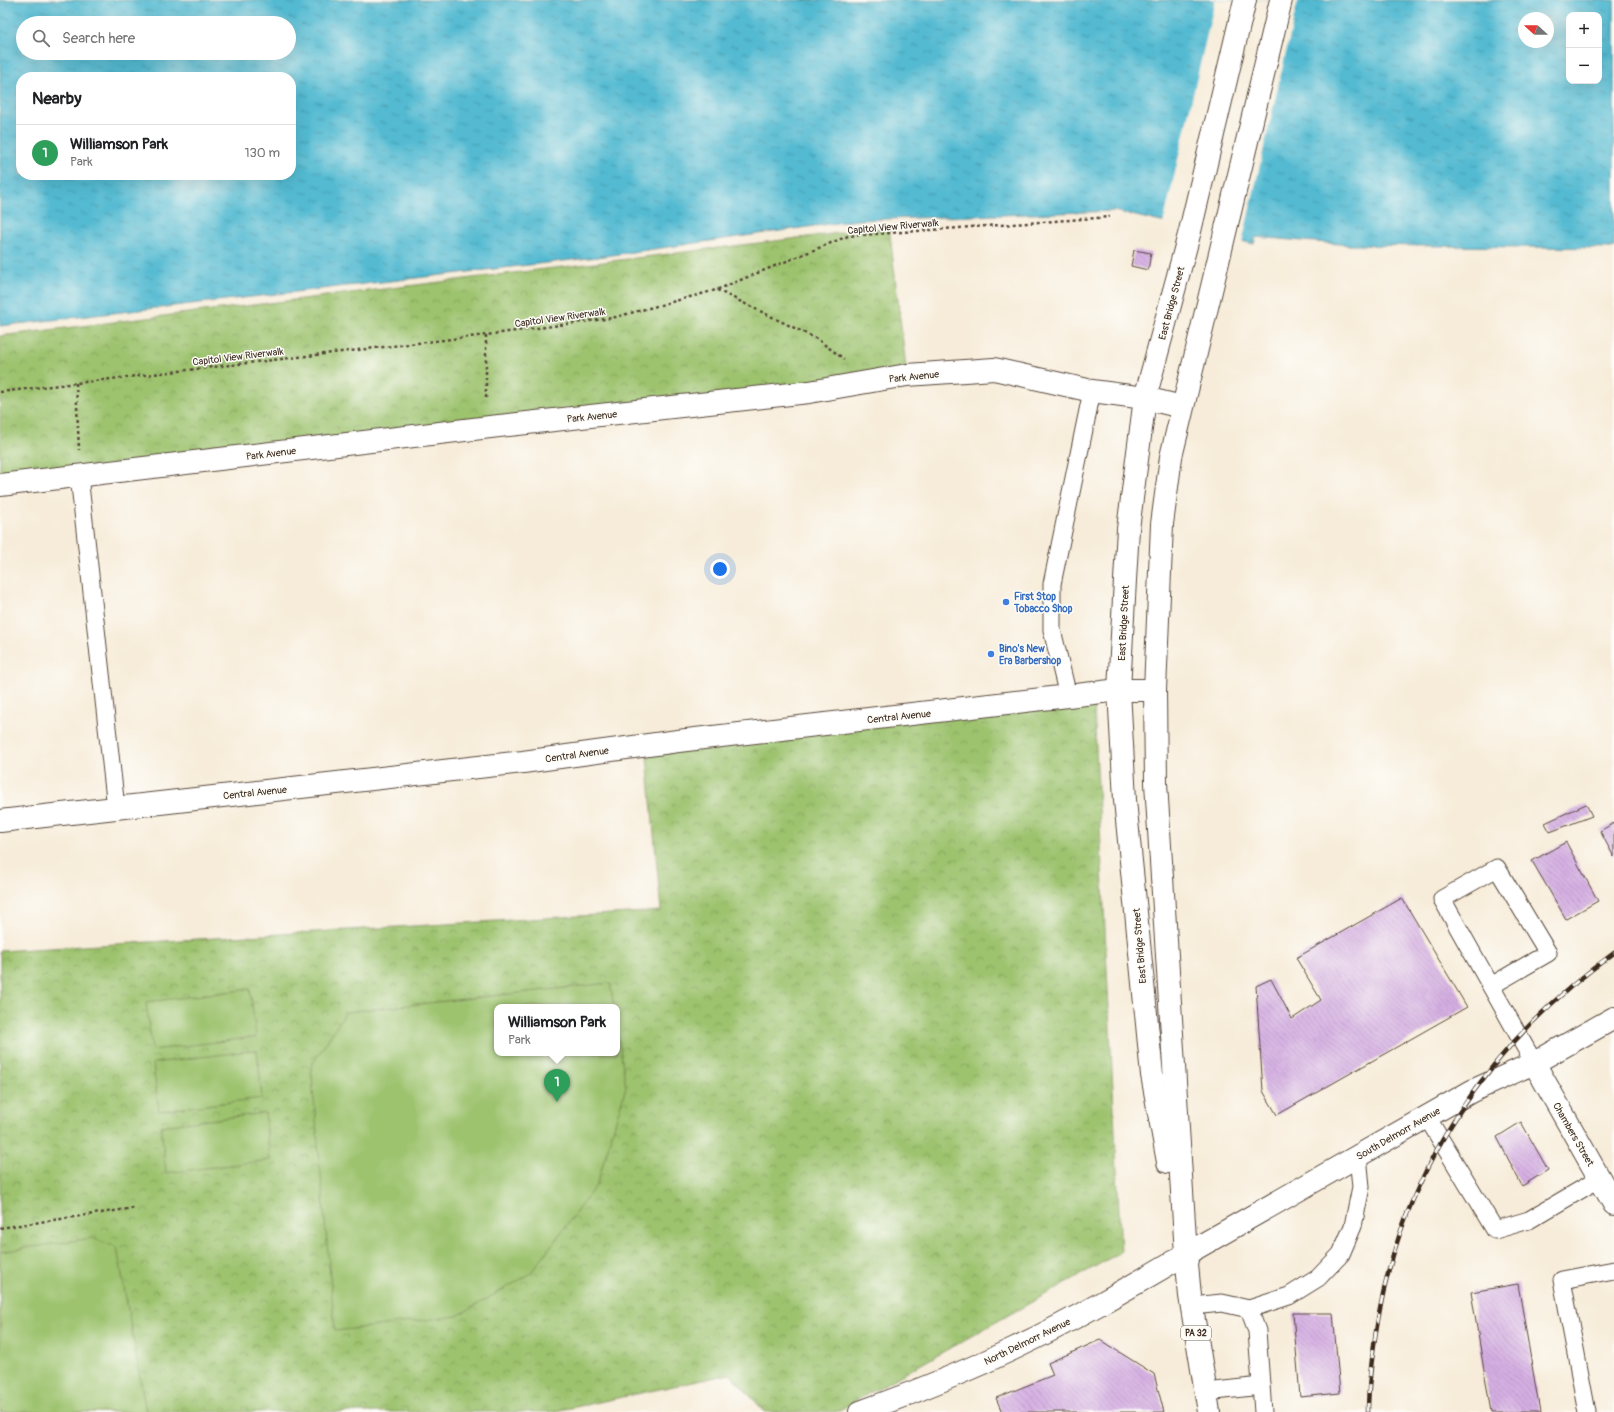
<!DOCTYPE html>
<html lang="en">
<head>
<meta charset="utf-8">
<style>
  :root { --surface:#fff; --page:#f2f2f2; --text:#202124; --muted:#757577; --line:#e0e0e0; --accent:#b5179e }
  body { margin:0; font-family:Pangolin,sans-serif; background:var(--page); color:var(--text) }
  .controls { position:absolute; right:12px; top:12px; display:grid; overflow:hidden; border-radius:8px; box-shadow:0 4px 16px #0002 }
  .controls button { width:36px; height:36px; display:grid; place-items:center; padding:0; border:0; border-bottom:1px solid var(--line); background:var(--surface); color:var(--text); font:20px sans-serif }
  .compass { position:absolute; left:1518px; top:12px; width:36px; height:36px; border-radius:50%; background:var(--surface); box-shadow:0 4px 16px #0002; rotate:291deg }
  .you { position:absolute; left:720px; top:569px; width:14px; height:14px; margin:-10px; border:3px solid #fff; border-radius:50%; background:#1a73e8; box-shadow:0 0 0 6px #1a73e833 }
  .badge { display:grid; place-items:center; width:26px; height:26px; border-radius:50%; background:var(--accent); color:#fff; font-size:13px; font-weight:700 }
  .pin { position:absolute; translate:-50% -33px; filter:drop-shadow(0 1px 2px #0008) }
  .pin::after { content:''; position:absolute; top:21px; width:14px; height:12px; background:inherit; clip-path:polygon(0 0,100% 0,50% 100%) }
  .popup { position:absolute; left:494px; top:1004px; width:126px; height:52px; box-sizing:border-box; display:grid; place-content:center; border-radius:8px; background:var(--surface); filter:drop-shadow(0 1px 3px #0005); font-size:13px; white-space:nowrap; color:var(--muted) }
  .popup b { font-size:15px; color:var(--text) }
  .popup::after { content:''; position:absolute; left:50%; top:100%; margin-left:-8px; border:8px solid transparent; border-top-color:var(--surface) }
  .list { margin:0; padding:0; list-style:none }
  h2 { display:flex; justify-content:space-between; align-items:center; height:52px; margin:0; padding:0 16px; font-size:17px }
  h2 small { font-size:13px; font-weight:400; color:var(--muted) }
  .list li { display:grid; grid-template-columns:26px 1fr auto; gap:12px; align-items:center; box-sizing:border-box; height:56px; padding:0 16px; border-top:1px solid var(--line) }
  .list b { display:block; font-size:15px; white-space:nowrap }
  .list p { margin:0; font-size:13px; white-space:nowrap; color:var(--muted) }
  .list em { font-size:13px; font-style:normal; color:var(--muted) }
  .icon { flex:none; width:22px; height:22px; fill:none; stroke:currentColor; stroke-width:2; stroke-linecap:round; stroke-linejoin:round }
  .map { position:relative; flex:none; width:1614px; height:1412px; overflow:hidden }
  .search { position:absolute; background:var(--surface); box-shadow:0 4px 16px #0002; left:16px; top:16px; width:280px; height:44px; display:flex; align-items:center; gap:10px; box-sizing:border-box; padding:0 14px; border-radius:22px; color:var(--muted); font-size:15px }
  .panel { position:absolute; background:var(--surface); box-shadow:0 4px 16px #0002; left:16px; top:72px; width:280px; height:108px; border-radius:16px }
  .map>svg:first-child { display:block }
  .park { fill:url(#park-crowns); stroke:#6c7646; fill-rule:evenodd }
  .pitch { fill:#9dc36e; stroke:#6c7646 }
  .water { fill:url(#water-ripples); stroke:#477278; fill-rule:evenodd }
  .pier { fill:#f7ecd9 }
  .building { fill:url(#building-back-hatch) }
  .lines { fill:none; stroke-linecap:round; stroke-linejoin:round }
  .service-casing { stroke:#57473a; stroke-width:19 }
  .minor-casing { stroke:#57473a; stroke-width:24 }
  .secondary-casing { stroke:#57473a; stroke-width:24 }
  .primary-casing { stroke:#57473a; stroke-width:24 }
  .path { stroke:#57473a; stroke-width:2.5; stroke-dasharray:3 3; stroke-linecap:butt }
  .service { stroke:#fff; stroke-width:17 }
  .minor { stroke:#fff; stroke-width:22 }
  .secondary { stroke:#fff; stroke-width:22 }
  .primary { stroke:#fff; stroke-width:22 }
  .rail-casing { stroke:#3b2a1e; stroke-width:4.5 }
  .rail { stroke:#fdfcf7; stroke-width:3; stroke-dasharray:9; stroke-linecap:butt }
  .shop-dot { fill:#3f7fe0; stroke:#fdfcf7; stroke-width:1.5 }
  .labels { text-anchor:middle; stroke-width:3; stroke-linejoin:round; paint-order:stroke }
  .shield { fill:#fdfcf7; stroke:#75695f; stroke-width:1 }
  .shield-label { font-size:9px; font-weight:bold; fill:#3b2a1e }
  .street-label { font-size:10px; fill:#3b2a1e; stroke:#fdfcf7 }
  .shop-label { font-size:10px; font-weight:bold; fill:#366cbe; stroke:#fdfcf7; text-anchor:start }
</style>
</head>
<body>
<div class="map">
<svg width="1614" height="1412" viewBox="0 0 1614 1412">
  <defs>
    <pattern id="park-crowns" width="20" height="18" patternUnits="userSpaceOnUse"><rect width="20" height="18" fill="#9dc36e"/><path d="M2 6a3 3 0 1 1 6 0M12 15a3 3 0 1 1 6 0" fill="none" stroke="#819f5a"/></pattern>
    <pattern id="water-ripples" width="26" height="14" patternUnits="userSpaceOnUse"><rect width="26" height="14" fill="#53bad1"/><path d="M2 4q2-2 4 0t4 0M15 11q2-2 4 0t4 0" fill="none" stroke="#4697a9"/></pattern>
    <pattern id="building-back-hatch" width="6" height="6" patternUnits="userSpaceOnUse"><rect width="6" height="6" fill="#d5afe3"/><path d="M-1 5l2 2M0 0l6 6M5-1l2 2" fill="none" stroke="#ae8fb7"/></pattern>
  </defs>
  <rect width="100%" height="100%" fill="#fdfcf7"/>
  <filter id="ink" filterUnits="userSpaceOnUse"><feTurbulence type="fractalNoise" baseFrequency=".025" numOctaves="2"/><feDisplacementMap in="SourceGraphic" scale="8" xChannelSelector="R" yChannelSelector="G"/><feConvolveMatrix kernelMatrix="1 2 1 2 8 2 1 2 1" color-interpolation-filters="sRGB"/></filter>
  <filter id="wash" filterUnits="userSpaceOnUse"><feTurbulence type="fractalNoise" baseFrequency=".012" numOctaves="4" result="noise"/><feDisplacementMap in="SourceGraphic" scale="16" xChannelSelector="R" yChannelSelector="G"/><feGaussianBlur stdDeviation="0.9" result="paint"/><feColorMatrix in="noise" values="0 0 0 0 0 0 0 0 0 0 0 0 0 0 0 0 0 1.4 0 .05"/><feComposite in="paint" operator="in"/></filter>
  <g filter="url(#wash)">
    <rect width="100%" height="100%" fill="#f7ecd9"/>
    <g class="park">
      <path d="M 889,227 L 907,375 L 0,480 L 0,336 Z"/>
      <path d="M 1094,706 L 1121,1252 L 836,1412 L 765,1412 L 730,1374 L 552,1412 L 0,1412 L 0,951 L 661,911 L 646,745 L 882,718 ZM 497,1007 L 617,1007 L 617,1053 L 497,1053 Z"/>
    </g>
    <g class="pitch">
      <path d="M 610,983 L 614,1007 L 497,1007 L 497,1053 L 617,1053 L 617,1028 L 626,1087 L 597,1184 L 530,1274 L 457,1316 L 335,1331 L 311,1066 L 346,1012 Z"/>
      <path d="M 250,989 L 256,1037 L 152,1050 L 146,1002 Z"/>
      <path d="M 257,1050 L 262,1098 L 159,1111 L 153,1063 Z"/>
      <path d="M 265,1113 L 270,1160 L 166,1173 L 161,1126 Z"/>
      <path d="M 92,1238 L 117,1247 L 146,1412 L 0,1412 L 0,1252 Z"/>
    </g>
    <path class="water" d="M 0,0 L 1614,0 L 1614,248 L 1351,245 L 1256,237 L 1254,244 L 1115,211 L 857,220 L 598,257 L 0,326 ZM 1569,15 L 1599,15 L 1599,81 L 1569,81 ZM 1524,18 L 1548,18 L 1548,42 L 1524,42 ZM 23,23 L 289,23 L 289,53 L 23,53 ZM 21,77 L 291,77 L 291,175 L 21,175 Z"/>
    <path class="pier" d="M 1215,0 L 1298,0 L 1242,243 L 1163,224 Z"/>
    <g id="blocks">
      <g class="building">
        <path d="M 1134,250 L 1151,253 L 1148,270 L 1131,266 Z"/>
        <path d="M 1586,804 L 1592,816 L 1550,832 L 1545,823 Z"/>
        <path d="M 1614,823 L 1614,857 L 1600,831 Z"/>
        <path d="M 1566,842 L 1598,901 L 1566,919 L 1532,861 Z"/>
        <path d="M 1402,898 L 1467,1007 L 1277,1115 L 1263,1091 L 1256,986 L 1271,979 L 1292,1019 L 1321,1000 L 1296,958 Z"/>
        <path d="M 1521,1122 L 1548,1170 L 1522,1186 L 1497,1137 Z"/>
        <path d="M 1518,1284 L 1540,1412 L 1491,1412 L 1471,1292 Z"/>
        <path d="M 1293,1313 L 1333,1313 L 1340,1393 L 1300,1397 Z"/>
        <path d="M 1100,1340 L 1154,1374 L 1164,1412 L 1002,1412 L 996,1398 L 1053,1375 L 1048,1363 Z"/>
      </g>
    </g>
  </g>
  <g filter="url(#ink)">
    <use href="#blocks" fill-opacity="0" stroke="#57473a" stroke-width="1"/>
    <g class="lines">
      <defs>
        <g id="service">
          <path d="M 79,476 L 116,808"/>
          <path d="M 1068,696 L 1052,630 L 1052,584 L 1092,391"/>
          <path d="M 1491,986 L 1548,953 L 1497,868 L 1442,899 L 1534,1063"/>
          <path d="M 1427,1117 L 1495,1230 L 1529,1220 L 1599,1179"/>
          <path d="M 1192,1306 L 1222,1303 L 1249,1309 L 1257,1331 L 1263,1412"/>
          <path d="M 1249,1309 L 1289,1296 L 1318,1278 L 1341,1254 L 1353,1226 L 1361,1187 L 1358,1156"/>
          <path d="M 1206,1392 L 1261,1386"/>
          <path d="M 1587,1412 L 1562,1280 L 1614,1270"/>
        </g>
        <g id="minor">
          <path d="M 0,485 L 490,427 L 809,392 L 907,375 L 994,369 L 1092,391 L 1145,398 L 1182,407"/>
          <path d="M 0,821 L 523,762 L 678,741 L 1068,696 L 1119,690 L 1155,690"/>
          <path d="M 1534,1063 L 1614,1204"/>
          <path d="M 1186,1254 L 1472,1091 L 1534,1063 L 1614,1018"/>
        </g>
        <path id="secondary" d="M 860,1412 C 913,1393 965,1372 1015,1348 C 1074,1320 1130,1287 1186,1254"/>
        <g id="primary">
          <path d="M 1168,1162 L 1152,1075 L 1125,800 L 1119,690 L 1125,580 L 1128,529 L 1145,398 L 1190,231 L 1245,0"/>
          <path d="M 1209,1412 L 1190,1296 L 1186,1254 L 1156,783 L 1155,690 L 1162,524 L 1171,457 L 1281,0"/>
        </g>
      </defs>
      <use href="#service" class="service-casing"/>
      <use href="#minor" class="minor-casing"/>
      <use href="#secondary" class="secondary-casing"/>
      <use href="#primary" class="primary-casing"/>
      <g class="path">
        <path d="M 717,290 L 817,339 L 844,359"/>
        <path d="M 486,335 L 486,401"/>
        <path d="M 76,383 L 79,450"/>
        <path d="M 0,392 L 486,335 L 612,318 L 716,290 L 848,236 L 1110,217"/>
        <path d="M 0,1228 L 134,1208"/>
      </g>
      <use href="#service" class="service"/>
      <use href="#minor" class="minor"/>
      <use href="#secondary" class="secondary"/>
      <use href="#primary" class="primary"/>
      <defs>
        <path id="rail" d="M 1368,1412 C 1368,1381 1373,1349 1378,1319 C 1405,1166 1489,1043 1614,953"/>
      </defs>
      <use href="#rail" class="rail-casing"/>
      <use href="#rail" class="rail"/>
    </g>
  </g>
  <g class="shop-dot">
    <circle cx="1006" cy="602" r="4"/>
    <circle cx="991" cy="654" r="4"/>
  </g>
  <g class="labels">
    <rect class="shield" x="1181" y="1326" width="30" height="14" rx="3"/>
    <g class="shield-label">
      <text x="1196" y="1336">PA 32</text>
    </g>
    <g class="street-label">
      <text transform="translate(893 226) rotate(-5)" y="4">Capitol View Riverwalk</text>
      <text transform="translate(1171 303) rotate(-75)" y="4">East Bridge Street</text>
      <text transform="translate(560 317) rotate(-8)" y="4">Capitol View Riverwalk</text>
      <text transform="translate(238 356) rotate(-7)" y="4">Capitol View Riverwalk</text>
      <text transform="translate(914 376) rotate(-6)" y="4">Park Avenue</text>
      <text transform="translate(592 416) rotate(-6)" y="4">Park Avenue</text>
      <text transform="translate(271 453) rotate(-7)" y="4">Park Avenue</text>
      <text transform="translate(1123 623) rotate(-87)" y="4">East Bridge Street</text>
      <text transform="translate(899 716) rotate(-6)" y="4">Central Avenue</text>
      <text transform="translate(577 754) rotate(-8)" y="4">Central Avenue</text>
      <text transform="translate(255 792) rotate(-6)" y="4">Central Avenue</text>
      <text transform="translate(1139 946) rotate(-95)" y="4">East Bridge Street</text>
      <text transform="translate(1398 1133) rotate(-30)" y="4">South Delmorr Avenue</text>
      <text transform="translate(1574 1134) rotate(60)" y="4">Chambers Street</text>
      <text transform="translate(1027 1341) rotate(-26)" y="4">North Delmorr Avenue</text>
    </g>
    <g class="shop-label">
      <text x="1014" y="600">First Stop<tspan x="1014" dy="12">Tobacco Shop</tspan></text>
      <text x="999" y="652">Bino's New<tspan x="999" dy="12">Era Barbershop</tspan></text>
    </g>
  </g>
</svg>
<div class="controls">
<button>+</button>
<button>−</button>
</div>
<svg class="compass" viewBox="-18 -18 36 36"><path d="M0-13l5 13h-10z" fill="#e53935"/><path d="M0 13l5-13h-10z" fill="#757577"/></svg>
<div class="you"></div>
<div class="pin badge" style="left:557px;top:1102px;background:#2e9e5b">1</div>
<div class="popup"><b>Williamson Park</b>Park</div>
<div class="search"><svg class="icon" aria-label="search" viewBox="0 0 24 24"><circle cx="10" cy="10" r="6"/><path d="M15 15l6 6"/></svg>Search here</div>
<section class="panel">
<h2>Nearby<small></small></h2>
<ul class="list">
<li><span class="badge" style="background:#2e9e5b">1</span><div><b>Williamson Park</b><p>Park</p></div><em>130 m</em></li>
</ul>
</section>
</div>
</body>
</html>
